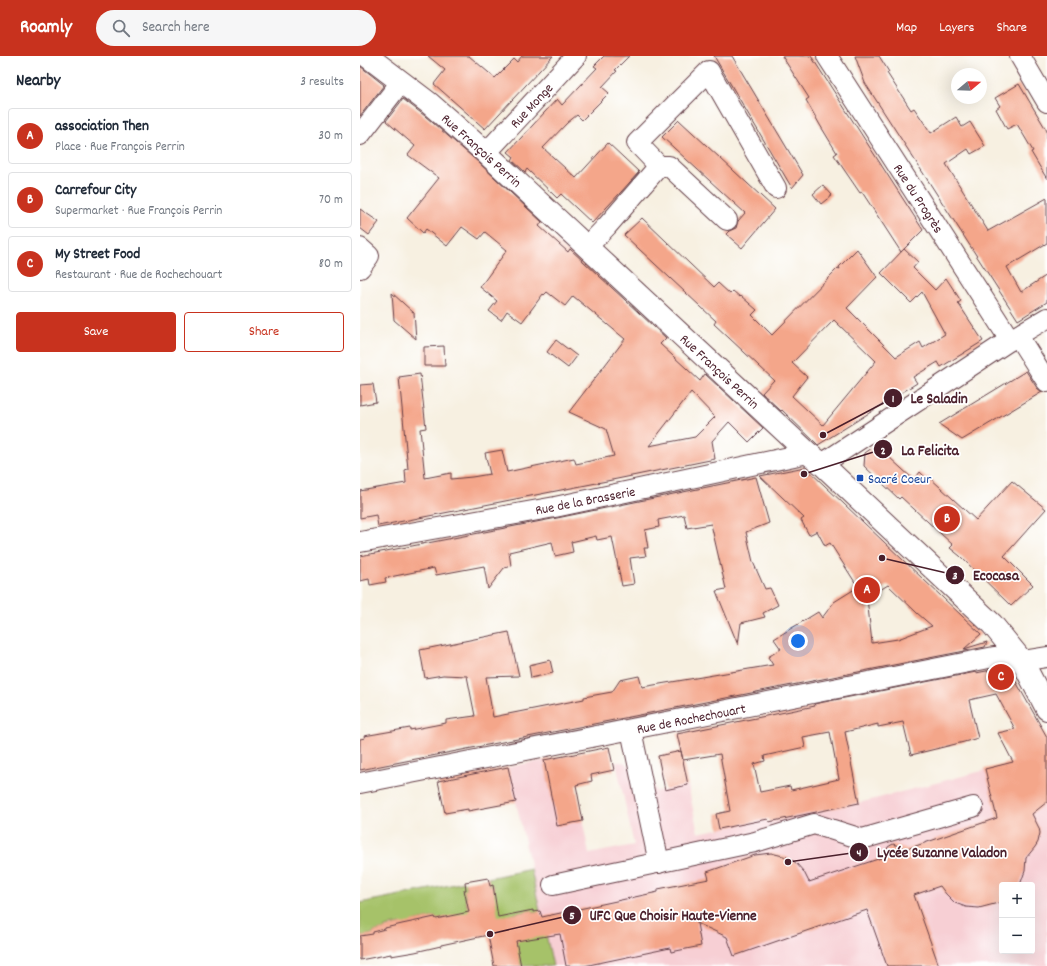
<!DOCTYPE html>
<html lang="en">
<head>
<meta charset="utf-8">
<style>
  :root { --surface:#fff; --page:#f6f6f7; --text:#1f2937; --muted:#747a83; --line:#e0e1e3; --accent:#c8321e }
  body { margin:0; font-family:Dekko,sans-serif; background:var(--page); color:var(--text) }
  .controls { position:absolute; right:12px; bottom:12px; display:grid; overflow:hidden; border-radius:4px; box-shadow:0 4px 16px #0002 }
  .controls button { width:36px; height:36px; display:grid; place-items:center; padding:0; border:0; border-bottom:1px solid var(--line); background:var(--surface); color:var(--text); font:20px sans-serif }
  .compass { position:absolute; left:591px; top:12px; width:36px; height:36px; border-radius:50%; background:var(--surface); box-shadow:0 4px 16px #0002; rotate:71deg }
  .you { position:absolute; left:438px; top:585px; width:14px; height:14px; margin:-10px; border:3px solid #fff; border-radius:50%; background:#1a73e8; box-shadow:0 0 0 6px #1a73e833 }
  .badge { display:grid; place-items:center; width:26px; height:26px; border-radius:50%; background:var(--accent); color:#fff; font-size:13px; font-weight:700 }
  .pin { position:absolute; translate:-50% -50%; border:2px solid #fff; box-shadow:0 1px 4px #0006 }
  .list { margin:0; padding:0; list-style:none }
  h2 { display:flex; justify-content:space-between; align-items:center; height:52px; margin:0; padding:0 16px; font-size:17px }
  h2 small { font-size:13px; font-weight:400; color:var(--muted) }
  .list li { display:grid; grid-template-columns:26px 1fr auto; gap:12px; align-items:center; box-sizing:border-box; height:56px; margin:0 8px 8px; padding:0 8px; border:1px solid var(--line); border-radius:4px }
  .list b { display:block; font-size:15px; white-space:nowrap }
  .list p { margin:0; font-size:13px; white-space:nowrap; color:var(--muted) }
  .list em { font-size:13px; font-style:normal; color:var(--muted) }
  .actions { display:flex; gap:8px; padding:12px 16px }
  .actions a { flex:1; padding:9px 0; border:1px solid var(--accent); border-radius:4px; text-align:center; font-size:14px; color:var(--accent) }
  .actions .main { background:var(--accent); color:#fff }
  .icon { flex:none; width:22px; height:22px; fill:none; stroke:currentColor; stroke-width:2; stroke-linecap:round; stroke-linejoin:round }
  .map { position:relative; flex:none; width:687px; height:910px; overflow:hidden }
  header { display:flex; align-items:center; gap:24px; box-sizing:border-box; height:56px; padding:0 20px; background:var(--accent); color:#fff }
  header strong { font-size:19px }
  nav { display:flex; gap:22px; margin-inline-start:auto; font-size:14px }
  .search { width:280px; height:36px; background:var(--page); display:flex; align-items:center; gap:10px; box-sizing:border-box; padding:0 14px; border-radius:22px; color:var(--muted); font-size:15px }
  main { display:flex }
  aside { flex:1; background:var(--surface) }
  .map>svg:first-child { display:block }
  .built { fill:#f7cfd4; fill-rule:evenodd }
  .green { fill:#a6c269; stroke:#78704a }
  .building { fill:#f4a68a; fill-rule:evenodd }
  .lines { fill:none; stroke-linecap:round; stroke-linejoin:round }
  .minor-casing { stroke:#643e46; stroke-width:22 }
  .major-casing { stroke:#643e46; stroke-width:24 }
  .minor { stroke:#fff; stroke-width:20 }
  .major { stroke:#fff; stroke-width:22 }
  .transit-dot { fill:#1a4fb4; stroke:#fff; stroke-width:1.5 }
  .labels { text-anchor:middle; stroke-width:3.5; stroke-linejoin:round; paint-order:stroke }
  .street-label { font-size:14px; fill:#4a1f2b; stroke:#fff }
  .transit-label { font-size:14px; fill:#164399; stroke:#fff; text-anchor:start }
  .leader { fill:none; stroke:#4a1f2b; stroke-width:1.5 }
  .callout-dot { fill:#4a1f2b; stroke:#fff; stroke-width:1.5 }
  .mark-label { font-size:12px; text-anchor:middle; font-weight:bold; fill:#fff }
  .callout-label { font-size:15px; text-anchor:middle; font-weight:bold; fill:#4a1f2b; stroke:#fff; stroke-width:3.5; stroke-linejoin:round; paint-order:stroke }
</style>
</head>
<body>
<header>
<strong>Roamly</strong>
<div class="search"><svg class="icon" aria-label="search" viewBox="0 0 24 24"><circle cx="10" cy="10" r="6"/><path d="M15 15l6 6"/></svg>Search here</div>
<nav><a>Map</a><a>Layers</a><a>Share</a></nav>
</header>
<main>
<aside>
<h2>Nearby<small>3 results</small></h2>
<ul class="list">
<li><span class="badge">A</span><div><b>association Then</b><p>Place · Rue François Perrin</p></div><em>30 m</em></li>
<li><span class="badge">B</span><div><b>Carrefour City</b><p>Supermarket · Rue François Perrin</p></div><em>70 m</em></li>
<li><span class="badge">C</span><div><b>My Street Food</b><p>Restaurant · Rue de Rochechouart</p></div><em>80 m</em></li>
</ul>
<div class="actions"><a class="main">Save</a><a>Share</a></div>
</aside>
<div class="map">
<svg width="687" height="910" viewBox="0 0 687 910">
  <rect width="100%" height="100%" fill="#fff"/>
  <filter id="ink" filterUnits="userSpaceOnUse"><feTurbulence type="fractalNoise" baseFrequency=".025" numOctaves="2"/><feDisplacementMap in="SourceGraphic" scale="8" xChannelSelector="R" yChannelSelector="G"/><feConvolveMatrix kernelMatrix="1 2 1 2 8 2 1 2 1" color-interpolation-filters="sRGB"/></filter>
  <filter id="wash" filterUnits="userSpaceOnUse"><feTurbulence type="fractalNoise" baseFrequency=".012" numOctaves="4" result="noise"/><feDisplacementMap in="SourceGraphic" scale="16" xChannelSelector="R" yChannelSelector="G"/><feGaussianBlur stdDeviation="0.9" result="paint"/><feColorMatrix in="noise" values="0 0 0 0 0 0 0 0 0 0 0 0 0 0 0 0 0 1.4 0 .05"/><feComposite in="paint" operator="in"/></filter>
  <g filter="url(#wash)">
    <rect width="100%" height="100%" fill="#f7f0e1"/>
    <path class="built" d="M 687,698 L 687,910 L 193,910 L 148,711 L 210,699 L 229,798 L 274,789 L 256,706 L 264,706 L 272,711 L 289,707 L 296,736 L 328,729 L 338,777 L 406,763 L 407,766 L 409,766 L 499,747 ZM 642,829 L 672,829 L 672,895 L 642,895 Z"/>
    <g class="green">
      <path d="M 171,813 L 180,855 L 173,856 L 172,854 L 157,857 L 142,862 L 136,860 L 133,829 L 130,830 L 128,822 Z"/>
      <path d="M 105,826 L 106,834 L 104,834 L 107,850 L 109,850 L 110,858 L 76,863 L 75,861 L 57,865 L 42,870 L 41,868 L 25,871 L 25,873 L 13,876 L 13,878 L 0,880 L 0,847 Z"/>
      <path d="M 186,878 L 193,910 L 161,910 L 154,884 Z"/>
    </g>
    <g id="blocks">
      <g class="building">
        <path d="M 68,0 L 109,0 L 135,22 L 154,3 L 157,6 L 162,0 L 193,0 L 125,73 L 74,28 L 85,14 Z"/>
        <path d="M 244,0 L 269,0 L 255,14 L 257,15 L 242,31 L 249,37 L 222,64 L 217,59 L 207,67 L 183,92 L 216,122 L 248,87 L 279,116 L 261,136 L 232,167 L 201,138 L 197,142 L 167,113 L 165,116 L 152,104 L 154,101 L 148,96 L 197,43 L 202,49 L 237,12 L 234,10 Z"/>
        <path d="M 354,0 L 372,0 L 443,119 L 432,132 Z"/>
        <path d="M 422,0 L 451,0 L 563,174 L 541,196 L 502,136 L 500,137 L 474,99 L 477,97 L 460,69 L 446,44 L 449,42 Z"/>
        <path d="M 495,0 L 519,0 L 529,16 L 527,17 L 551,54 L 554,52 L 571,77 L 596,61 L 602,71 L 610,66 L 625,90 L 611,98 L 608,93 L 586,108 L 628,175 L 687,142 L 687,187 L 647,211 L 661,236 L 687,219 L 687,246 L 658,264 L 505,27 Z"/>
        <path d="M 0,10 L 24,29 L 0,60 Z"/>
        <path d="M 659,28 L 687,75 L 687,123 L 671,96 L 673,95 L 657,68 L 647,73 L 636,53 L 640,50 L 635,42 Z"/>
        <path d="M 43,43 L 65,60 L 118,106 L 182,166 L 179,170 L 208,196 L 210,193 L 306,282 L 300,288 L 340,325 L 345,318 L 403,372 L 389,386 L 369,366 L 352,385 L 355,403 L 257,423 L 18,470 L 16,459 L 0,462 L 0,435 L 46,427 L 45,414 L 48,413 L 39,321 L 60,318 L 66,372 L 60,373 L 65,422 L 91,417 L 91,423 L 112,421 L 130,418 L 125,397 L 142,394 L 147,416 L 214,402 L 216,408 L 254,400 L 246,373 L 209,356 L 265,283 L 213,240 L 205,250 L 187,236 L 184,239 L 183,238 L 162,266 L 147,255 L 141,264 L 129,255 L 137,245 L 120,231 L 147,194 L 125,176 L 119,183 L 102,171 L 87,190 L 66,173 L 63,177 L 47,162 L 79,122 L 48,99 L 55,90 L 26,65 ZM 331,336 L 355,361 L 335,381 L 289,390 Z"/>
        <path d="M 319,64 L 415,153 L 382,192 L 366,178 L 369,175 L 376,172 L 378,165 L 385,157 L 302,81 Z"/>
        <path d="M 463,129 L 472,139 L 461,148 L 453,138 Z"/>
        <path d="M 0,153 L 19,166 L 9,179 L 0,172 Z"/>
        <path d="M 282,162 L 354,231 L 358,227 L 370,238 L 373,235 L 380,241 L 381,240 L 397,254 L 392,259 L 412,279 L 478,212 L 480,213 L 479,211 L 497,193 L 517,221 L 487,252 L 536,301 L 560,286 L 563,292 L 585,278 L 562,236 L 551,247 L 521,217 L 544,193 L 558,206 L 553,212 L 575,234 L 586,222 L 601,245 L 598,247 L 623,285 L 581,311 L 578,306 L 553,321 L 557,327 L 458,389 L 422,354 L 421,355 L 402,337 L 414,324 L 354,268 L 356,265 L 264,179 ZM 474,264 L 516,305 L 463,369 L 432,340 L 447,321 L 432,307 Z"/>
        <path d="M 32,237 L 54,257 L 56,283 L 34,264 Z"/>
        <path d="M 196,284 L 217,300 L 208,312 L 187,296 Z"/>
        <path d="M 84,290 L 85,310 L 64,310 L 64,291 Z"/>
        <path d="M 666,315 L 677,332 L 682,336 L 602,384 L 579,368 Z"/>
        <path d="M 13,328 L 16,346 L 0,349 L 0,329 Z"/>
        <path d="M 516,389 L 554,424 L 560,416 L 566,422 L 569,421 L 616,464 L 652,425 L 686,453 L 644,500 L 673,529 L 651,550 L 600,500 L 590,492 L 593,489 L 541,441 L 539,443 L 504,410 L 505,397 Z"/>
        <path d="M 445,411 L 621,578 L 604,593 L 627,586 L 625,591 L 0,714 L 0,683 L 5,682 L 4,680 L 50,672 L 50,674 L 86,667 L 86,664 L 115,660 L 107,620 L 83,619 L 65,622 L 60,594 L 149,576 L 159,620 L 126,621 L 133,661 L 224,643 L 224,641 L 252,636 L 260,624 L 279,620 L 282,631 L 413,609 L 408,601 L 421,593 L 414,583 L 458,556 L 462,562 L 474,546 L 498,531 L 470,487 L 465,490 L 457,475 L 449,479 L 441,464 L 444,462 L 400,420 ZM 528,529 L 557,557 L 572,570 L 538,583 L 512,587 L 507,542 Z"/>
        <path d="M 396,421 L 409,467 L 386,476 L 393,506 L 405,533 L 410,532 L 418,549 L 403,557 L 405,561 L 381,567 L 378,589 L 356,535 L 366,533 L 351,468 L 327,472 L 324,459 L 298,464 L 299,471 L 285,474 L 288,492 L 284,492 L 286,500 L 270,502 L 274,528 L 262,530 L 252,481 L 237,484 L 236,480 L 211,486 L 213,496 L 195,500 L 192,486 L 149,496 L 151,510 L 144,512 L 128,533 L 124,510 L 76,519 L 74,512 L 25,522 L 26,526 L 10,529 L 9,523 L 0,525 L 0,500 L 197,462 Z"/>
        <path d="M 190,604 L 193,617 L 171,622 L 169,609 Z"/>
        <path d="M 637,613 L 650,615 L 687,681 L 687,746 L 672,758 L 679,772 L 680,777 L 678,786 L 675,791 L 666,802 L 665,815 L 660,829 L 642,829 L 642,846 L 619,852 L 606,851 L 595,847 L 586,838 L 580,830 L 554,839 L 579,910 L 527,910 L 507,854 L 374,900 L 367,881 L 337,867 L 341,890 L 311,896 L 310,892 L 224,910 L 206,910 L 200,878 L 156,885 L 161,910 L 134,910 L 128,879 L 81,889 L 81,890 L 55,896 L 31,900 L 31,898 L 0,904 L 0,880 L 13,878 L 13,876 L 25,873 L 25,872 L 42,868 L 75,861 L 76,863 L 109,856 L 104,834 L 106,834 L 105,826 L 128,822 L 130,830 L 133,829 L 138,861 L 173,854 L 173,856 L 180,855 L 182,861 L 298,836 L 298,833 L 349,823 L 347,816 L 395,799 L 411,797 L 427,801 L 436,807 L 444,816 L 449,826 L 524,801 L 528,791 L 533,788 L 547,793 L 637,762 L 625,713 L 653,706 L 638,677 L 655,673 L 636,638 L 609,644 L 618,682 L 604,686 L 551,699 L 543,666 L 518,671 L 518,668 L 485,676 L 499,747 L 409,766 L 408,763 L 359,773 L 356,758 L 370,755 L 360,698 L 323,704 L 317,678 L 455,650 L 454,648 L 616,616 L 616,617 ZM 470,676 L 479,723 L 431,734 L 430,730 L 400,736 L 394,708 L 405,705 L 404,700 L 445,691 L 443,681 Z"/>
        <path d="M 249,691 L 254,714 L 231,719 L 232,725 L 216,729 L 223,765 L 197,770 L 184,704 Z"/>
        <path d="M 321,695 L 328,729 L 305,734 L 298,700 Z"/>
        <path d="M 148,711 L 156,746 L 108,755 L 108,753 L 85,757 L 78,725 Z"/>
      </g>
    </g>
  </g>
  <g filter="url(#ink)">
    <use href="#blocks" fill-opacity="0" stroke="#643e46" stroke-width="1"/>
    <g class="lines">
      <defs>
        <g id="minor">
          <path d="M 467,0 L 650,284"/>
          <path d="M 660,0 L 687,46"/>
          <path d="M 0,79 L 41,26"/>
          <path d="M 126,97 L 216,0"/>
          <path d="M 299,110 L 309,110 L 367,164"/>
          <path d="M 227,191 L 247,170 L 299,110 L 277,87 L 349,15 L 416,132"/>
          <path d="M 0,192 L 9,200 L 0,212"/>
          <path d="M 658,280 L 687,326"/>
          <path d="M 462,408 L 650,284 L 687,262"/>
          <path d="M 0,486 L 195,451 L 448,397"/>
          <path d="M 271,674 L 299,807"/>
          <path d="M 0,727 L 634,601 L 662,605 L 687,601"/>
          <path d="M 193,829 L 395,786 L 454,768 L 502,783 L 613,751"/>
        </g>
        <path id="major" d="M 7,0 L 69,47 L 126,97 L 448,397 L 462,408 L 632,568 L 662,605 L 687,653"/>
      </defs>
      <use href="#minor" class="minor-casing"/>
      <use href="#major" class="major-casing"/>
      <use href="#minor" class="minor"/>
      <use href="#major" class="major"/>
    </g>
  </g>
  <rect class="transit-dot" x="496" y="418" width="8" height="8" rx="2"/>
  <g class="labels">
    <g class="street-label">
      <text transform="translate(171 49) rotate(-47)" y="5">Rue Monge</text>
      <text transform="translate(122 94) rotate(42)" y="5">Rue François Perrin</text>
      <text transform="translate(559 142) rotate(57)" y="5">Rue du Progrès</text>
      <text transform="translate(360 315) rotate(43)" y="5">Rue François Perrin</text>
      <text transform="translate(225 444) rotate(-11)" y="5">Rue de la Brasserie</text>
      <text transform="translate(331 662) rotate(-11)" y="5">Rue de Rochechouart</text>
    </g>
    <g class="transit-label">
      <text x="508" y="427">Sacré Coeur</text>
    </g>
  </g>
  <path class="leader" d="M463 379L533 342M444 418L523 393M522 502L595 519M428 806L499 796M130 878L212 859"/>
  <g class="callout-dot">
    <circle cx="463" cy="379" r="4"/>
    <circle cx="444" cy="418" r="4"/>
    <circle cx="522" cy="502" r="4"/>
    <circle cx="428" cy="806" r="4"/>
    <circle cx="130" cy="878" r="4"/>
    <circle cx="533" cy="342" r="10"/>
    <circle cx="523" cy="393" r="10"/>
    <circle cx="595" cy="519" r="10"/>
    <circle cx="499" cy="796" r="10"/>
    <circle cx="212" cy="859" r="10"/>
  </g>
  <g class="mark-label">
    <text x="533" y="346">1</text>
    <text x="523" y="398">2</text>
    <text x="595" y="523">3</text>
    <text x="499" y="800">4</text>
    <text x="212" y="863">5</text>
  </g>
  <g class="callout-label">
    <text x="579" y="347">Le Saladin</text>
    <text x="570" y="399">La Felicita</text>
    <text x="636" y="524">Ecocasa</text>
    <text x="582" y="801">Lycée Suzanne Valadon</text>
    <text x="313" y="864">UFC Que Choisir Haute-Vienne</text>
  </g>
</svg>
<div class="controls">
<button>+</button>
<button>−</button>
</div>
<svg class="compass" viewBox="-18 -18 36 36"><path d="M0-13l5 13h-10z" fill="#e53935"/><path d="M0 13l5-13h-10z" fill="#747a83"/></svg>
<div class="you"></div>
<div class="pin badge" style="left:507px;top:534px">A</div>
<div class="pin badge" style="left:587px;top:463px">B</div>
<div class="pin badge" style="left:641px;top:621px">C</div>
</div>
</main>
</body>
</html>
